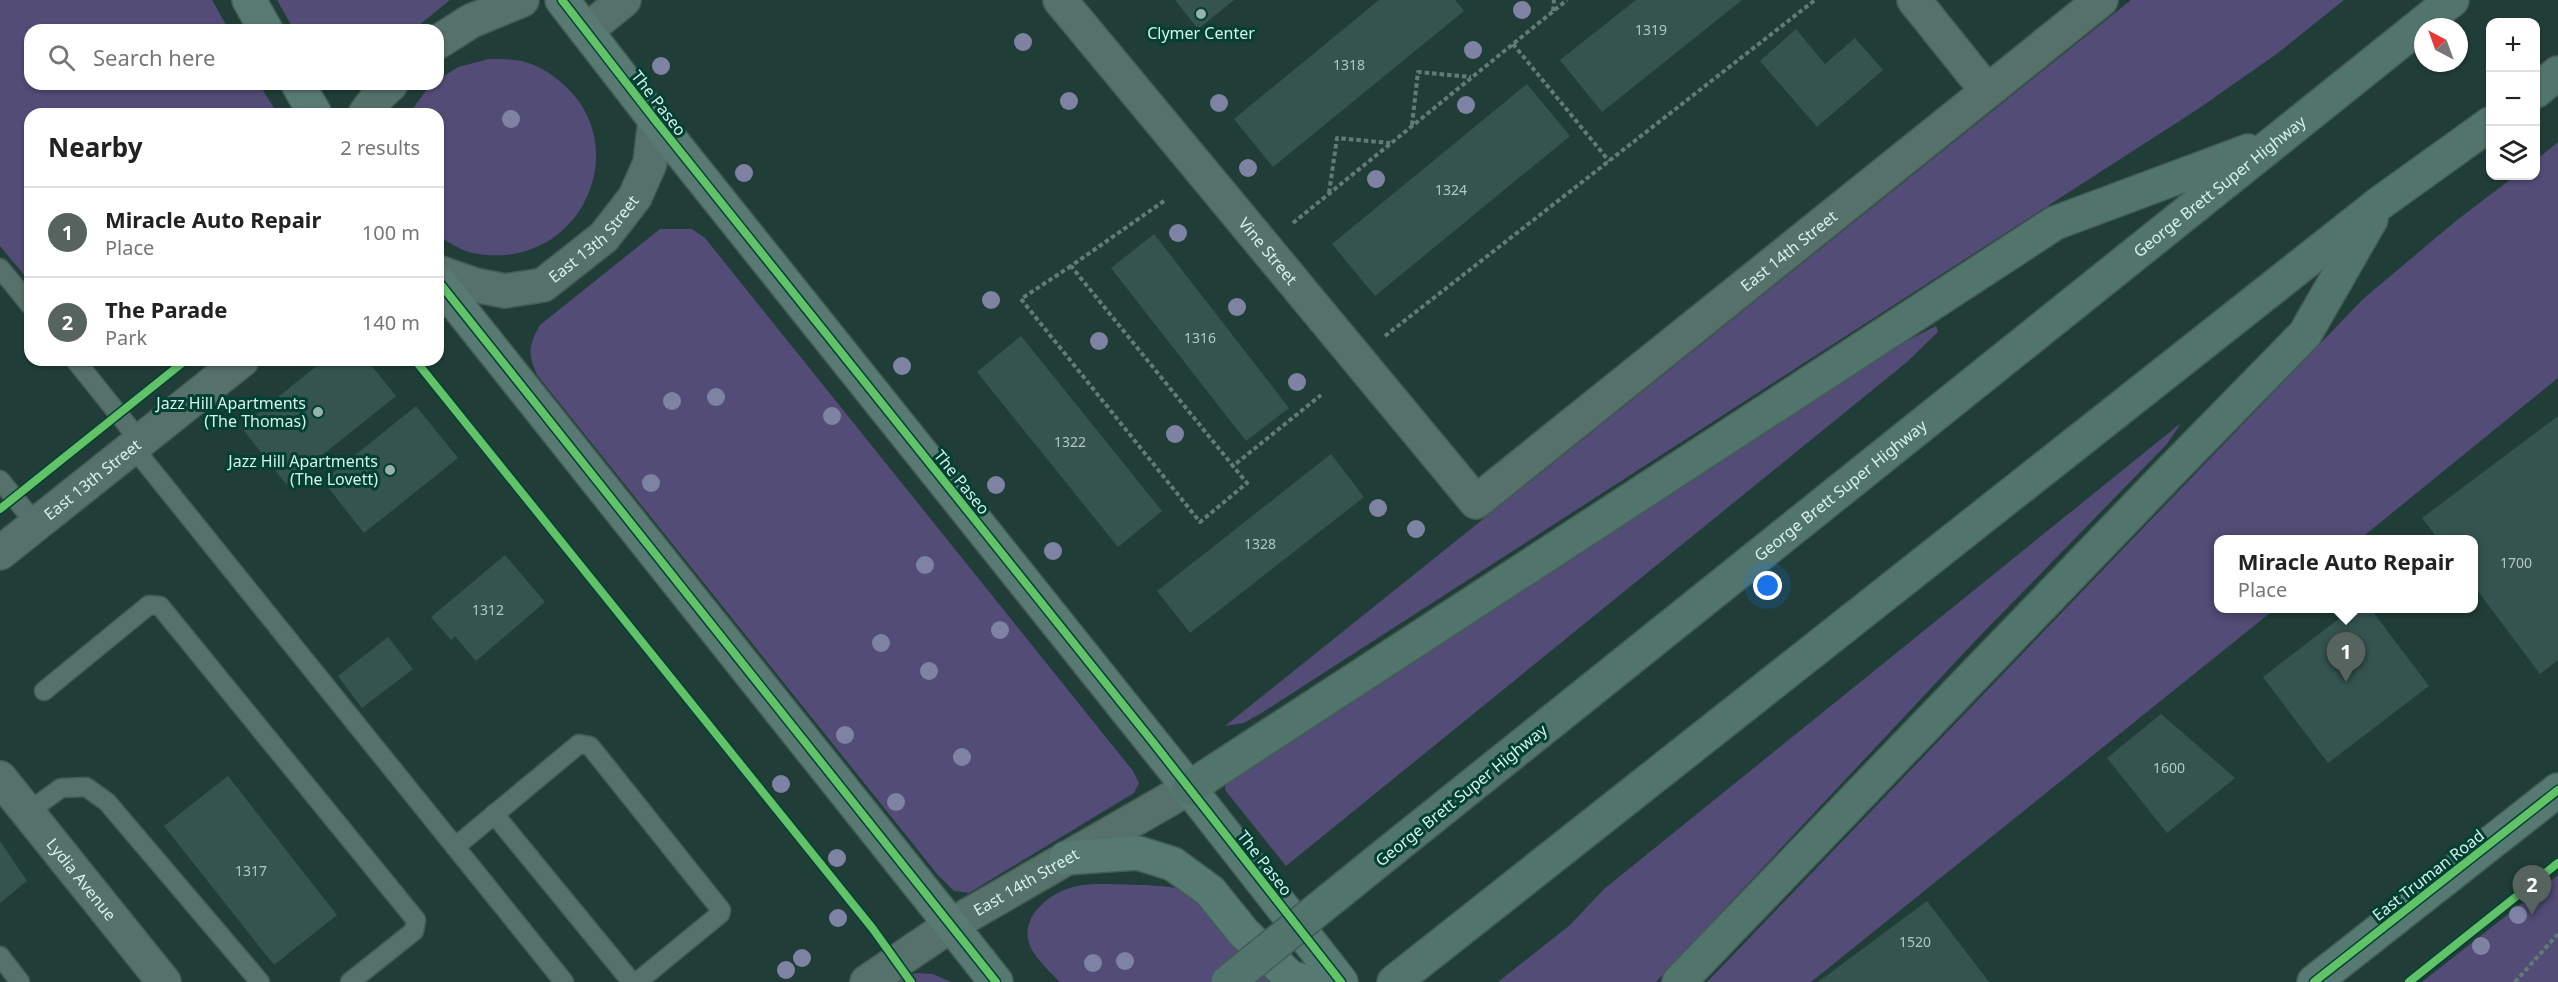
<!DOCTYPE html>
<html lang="en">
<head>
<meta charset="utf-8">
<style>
  :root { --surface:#fff; --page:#f2f2f2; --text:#222; --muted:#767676; --line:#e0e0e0; --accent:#56635f }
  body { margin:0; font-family:"Noto Sans",sans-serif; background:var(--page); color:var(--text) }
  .controls { position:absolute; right:18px; top:18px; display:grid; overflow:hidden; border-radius:12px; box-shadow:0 2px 4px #0004 }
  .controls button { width:54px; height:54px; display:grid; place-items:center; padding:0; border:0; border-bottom:2px solid var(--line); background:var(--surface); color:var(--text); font:30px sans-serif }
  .compass { position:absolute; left:2414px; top:18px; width:54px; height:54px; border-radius:50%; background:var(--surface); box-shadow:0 2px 4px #0004; rotate:319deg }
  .you { position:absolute; left:1768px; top:586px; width:21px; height:21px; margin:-15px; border:4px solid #fff; border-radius:50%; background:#1a73e8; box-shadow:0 0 0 9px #1a73e833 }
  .badge { display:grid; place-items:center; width:39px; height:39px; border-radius:50%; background:var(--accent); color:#fff; font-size:20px; font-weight:700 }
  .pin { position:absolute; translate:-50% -50px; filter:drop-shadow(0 2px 3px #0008) }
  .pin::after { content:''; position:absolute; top:32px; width:21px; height:18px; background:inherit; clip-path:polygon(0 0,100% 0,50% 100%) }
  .popup { position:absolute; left:2214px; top:535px; width:264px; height:78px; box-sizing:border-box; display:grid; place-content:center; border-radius:12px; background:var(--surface); filter:drop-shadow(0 2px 4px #0005); font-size:20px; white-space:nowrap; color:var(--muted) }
  .popup b { font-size:22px; color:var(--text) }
  .popup::after { content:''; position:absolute; left:50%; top:100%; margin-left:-12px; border:12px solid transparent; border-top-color:var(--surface) }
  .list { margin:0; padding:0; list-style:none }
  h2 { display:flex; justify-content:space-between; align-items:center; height:78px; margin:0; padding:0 24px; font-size:26px }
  h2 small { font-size:20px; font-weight:400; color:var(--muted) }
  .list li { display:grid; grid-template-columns:39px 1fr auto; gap:18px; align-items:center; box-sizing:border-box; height:90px; padding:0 24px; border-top:2px solid var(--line) }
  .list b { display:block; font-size:22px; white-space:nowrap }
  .list p { margin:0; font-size:20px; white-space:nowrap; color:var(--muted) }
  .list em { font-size:20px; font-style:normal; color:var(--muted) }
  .icon { flex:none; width:33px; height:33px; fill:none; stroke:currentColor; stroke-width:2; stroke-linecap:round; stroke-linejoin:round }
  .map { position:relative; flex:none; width:2558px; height:982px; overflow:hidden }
  .search { position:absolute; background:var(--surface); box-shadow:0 2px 4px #0004; left:24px; top:24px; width:420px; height:66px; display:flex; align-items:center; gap:15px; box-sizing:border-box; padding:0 21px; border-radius:18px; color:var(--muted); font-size:22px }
  .panel { position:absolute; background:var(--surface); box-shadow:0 2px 4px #0004; left:24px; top:108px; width:420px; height:258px; border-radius:18px }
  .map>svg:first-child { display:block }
  .green { fill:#524c76 }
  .building { fill:#355450 }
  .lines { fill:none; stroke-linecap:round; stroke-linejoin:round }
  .service-casing { stroke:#435c55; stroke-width:21 }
  .minor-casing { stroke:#435c55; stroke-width:36 }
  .tertiary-casing { stroke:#435c55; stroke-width:36 }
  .secondary-casing { stroke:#435c55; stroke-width:36 }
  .primary-casing { stroke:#435c55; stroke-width:36 }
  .motorway-casing { stroke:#435c55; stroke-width:36 }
  .path { stroke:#637b75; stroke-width:4; stroke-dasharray:4.5 3; stroke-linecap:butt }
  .service { stroke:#56716a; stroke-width:18 }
  .minor { stroke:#56716a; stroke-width:33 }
  .tertiary { stroke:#56716a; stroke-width:33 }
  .secondary { stroke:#567a72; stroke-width:33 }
  .primary { stroke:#587a72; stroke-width:33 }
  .motorway { stroke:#51756d; stroke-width:33 }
  .motorway-bridge-casing { stroke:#435c55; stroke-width:36; stroke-linecap:butt }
  .motorway-bridge { stroke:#51756d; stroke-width:33 }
  .cycleway-casing { stroke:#034034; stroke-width:11 }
  .cycleway { stroke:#61c268; stroke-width:8 }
  .tree { fill:#7e83a4 }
  .poi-dot { fill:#96b2aa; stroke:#034034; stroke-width:2 }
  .labels { text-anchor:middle; stroke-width:6; stroke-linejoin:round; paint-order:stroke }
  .number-label { font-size:14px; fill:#aecac2 }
  .poi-label { font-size:16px; fill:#d6f1e8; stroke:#034034; text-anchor:end }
  .street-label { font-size:16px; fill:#d6f1e8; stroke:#034034 }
</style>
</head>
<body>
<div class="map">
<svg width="2558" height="982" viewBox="0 0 2558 982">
  <rect width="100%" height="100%" fill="#203e37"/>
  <g class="green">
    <path d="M 0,0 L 212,0 L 229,30 L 30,30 L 30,84 L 259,84 L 274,108 L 267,114 L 30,114 L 30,282 L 0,246 Z"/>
    <path d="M 277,0 L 450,0 L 413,30 L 294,30 Z"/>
    <path d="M 2131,0 L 2344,0 L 2278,53 L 2198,109 L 1263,712 L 1244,723 L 1225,726 Z"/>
    <path d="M 489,59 C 499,59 511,59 521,61 C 537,64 552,74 564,85 C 628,142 590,247 506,255 C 490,256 471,255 457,247 C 451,244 444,239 438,235 L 438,114 L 409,114 L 430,85 L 438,84 L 438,80 L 458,67 Z"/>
    <path d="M 2558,142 L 2558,378 L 2360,539 L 2218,540 L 2218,608 L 2275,609 L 1811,982 L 1707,982 L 2363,299 L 2457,220 L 2515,176 L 2536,176 L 2536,160 Z"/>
    <path d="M 660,229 L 692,229 L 705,238 L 1133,771 L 1139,783 L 1134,793 L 969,893 L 954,891 L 937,874 L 537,375 C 528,353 528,346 540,325 Z"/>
    <path d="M 1936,326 L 1938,332 L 1907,362 L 1286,866 L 1225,790 L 1226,782 L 1306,727 L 1895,347 Z"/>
    <path d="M 2181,423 L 2167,444 L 1976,640 L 1656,982 L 1498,982 L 1570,925 L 1604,889 Z"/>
    <path d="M 2558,875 L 2558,982 L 2422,982 Z"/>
    <path d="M 1146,885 C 1156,886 1169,886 1179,889 C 1211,898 1249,956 1269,982 L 1060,982 C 1050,972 1033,956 1029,943 C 1020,915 1052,891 1077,886 C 1094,882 1127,885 1146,885 Z"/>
    <path d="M 915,973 L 933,974 L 951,982 L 898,982 Z"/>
  </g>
  <g class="building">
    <path d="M 1175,0 L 1234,0 L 1198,29 Z"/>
    <path d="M 1379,0 L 1455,0 L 1464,11 L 1273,167 L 1234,119 Z"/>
    <path d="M 1636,0 L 1742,0 L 1602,112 L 1560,60 Z"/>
    <path d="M 1796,29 L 1825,64 L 1855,38 L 1883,70 L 1817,127 L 1760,61 Z"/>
    <path d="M 1527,84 L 1570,136 L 1375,296 L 1332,244 Z"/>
    <path d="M 1154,234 L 1289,408 L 1246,441 L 1111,268 Z"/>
    <path d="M 1021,336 L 1162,511 L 1118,547 L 977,372 Z"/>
    <path d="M 324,360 L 367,360 L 396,396 L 286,484 L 241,427 Z"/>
    <path d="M 416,406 L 458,458 L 364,533 L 323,481 Z"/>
    <path d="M 2558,416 L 2558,660 L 2540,674 L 2474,586 L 2474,540 L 2439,540 L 2422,518 Z"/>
    <path d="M 1331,454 L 1364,497 L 1190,633 L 1157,591 Z"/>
    <path d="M 505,555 L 545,602 L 476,661 L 455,636 L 451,640 L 431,617 Z"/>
    <path d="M 2353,608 L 2370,608 L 2429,686 L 2328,763 L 2263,677 Z"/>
    <path d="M 388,637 L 413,669 L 362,708 L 338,676 Z"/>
    <path d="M 2161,714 L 2235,778 L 2167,833 L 2107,758 Z"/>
    <path d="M 228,776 L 337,915 L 274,965 L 164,826 Z"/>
    <path d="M 0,841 L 27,881 L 0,903 Z"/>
    <path d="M 1927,901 L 1989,982 L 1818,982 Z"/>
  </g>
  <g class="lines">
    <defs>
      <g id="service">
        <path d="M 0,268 L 30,305"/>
        <path d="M 75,360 L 140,441"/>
        <path d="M 133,447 L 564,982"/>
        <path d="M 0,480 L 36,524"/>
        <path d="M 44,691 L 149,605 L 160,606 L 416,920 L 414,931 L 350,982"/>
        <path d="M 28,812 L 61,788 L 86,787 L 107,802 L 260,982"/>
        <path d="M 494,814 L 630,980 L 635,982"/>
        <path d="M 455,847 L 579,744 L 590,746 L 721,910 L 720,914 L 637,982"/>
        <path d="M 0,956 L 20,982"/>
      </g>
      <g id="minor">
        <path id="s1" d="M 1060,0 L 1476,502 L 2101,0"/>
        <path d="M 1914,0 L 1987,91"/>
        <path d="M 586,31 L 624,0"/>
        <path d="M 438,42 L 471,21 L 522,0"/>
        <path d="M 365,114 L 379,95 L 391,84"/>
        <path id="s2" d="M 438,272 L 475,285 L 505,291 L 543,285 L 604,237 L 635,197 L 650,163 L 655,120"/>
        <path id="s3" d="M 0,553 L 242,360"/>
        <path id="s4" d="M 0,778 L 164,982"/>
      </g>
      <g id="tertiary">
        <path id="s5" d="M 867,982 L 951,925 L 1189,788"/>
      </g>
      <g id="secondary">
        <path d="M 1189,788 L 1341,982"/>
        <path d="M 1066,858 L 1138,853 L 1173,864 L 1210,891 L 1244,933 L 1290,977 L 1306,982"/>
        <path d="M 951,925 L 996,982"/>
        <path d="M 2314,982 L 2558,790"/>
      </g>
      <g id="primary">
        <path d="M 249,0 L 266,30"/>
        <path d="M 562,0 L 655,120 L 1189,788"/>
        <path d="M 298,84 L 315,114"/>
        <path d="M 438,281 L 951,925"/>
      </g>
      <g id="motorway">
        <path d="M 2536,91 L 2558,73"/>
        <path d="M 1189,788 L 2055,223 L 2248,151"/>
        <path id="s6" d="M 1394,848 L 2452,0"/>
        <path d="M 1394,982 L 2380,203 L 2490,124"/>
        <path d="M 1679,982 L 2167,475 L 2305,334 L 2371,219"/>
      </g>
    </defs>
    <use href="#service" class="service-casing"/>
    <use href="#minor" class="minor-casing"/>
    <use href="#tertiary" class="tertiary-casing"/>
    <use href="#secondary" class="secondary-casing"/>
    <use href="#primary" class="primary-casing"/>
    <use href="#motorway" class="motorway-casing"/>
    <g class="path">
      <path d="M 1553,11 L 1554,0"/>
      <path d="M 1513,44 L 1609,161"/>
      <path d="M 1412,125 L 1418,72 L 1471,77"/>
      <path d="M 1329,193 L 1337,138 L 1390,143"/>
      <path d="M 1164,201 L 1071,266 L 1233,466 L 1321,395"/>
      <path d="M 1293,223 L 1567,0"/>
      <path d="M 1071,266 L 1021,299 L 1200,522 L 1247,483 L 1233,466"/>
      <path d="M 1385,336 L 1815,0"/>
      <path d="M 2515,982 L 2558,934"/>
    </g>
    <use href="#service" class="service"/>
    <use href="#minor" class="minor"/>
    <use href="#tertiary" class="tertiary"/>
    <use href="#secondary" class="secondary"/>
    <use href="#primary" class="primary"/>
    <use href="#motorway" class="motorway"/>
    <defs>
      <path id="motorway-bridge" d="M 1228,982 L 1394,848"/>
    </defs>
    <use href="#motorway-bridge" class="motorway-bridge-casing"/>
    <use href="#motorway-bridge" class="motorway-bridge"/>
    <defs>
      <g id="cycleway">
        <path d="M 562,0 L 655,120 L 1152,741 L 1341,982"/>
        <path d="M 438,281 L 996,982"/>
        <path d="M 415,360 L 873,929 L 911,982"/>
        <path d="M 0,509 L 186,360"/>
        <path d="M 2314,982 L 2558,790"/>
        <path d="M 2409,982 L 2558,863"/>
      </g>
    </defs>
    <use href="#cycleway" class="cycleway-casing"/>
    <use href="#cycleway" class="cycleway"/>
  </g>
  <g class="tree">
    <circle cx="1522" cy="10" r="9"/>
    <circle cx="1023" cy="42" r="9"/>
    <circle cx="1473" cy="50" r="9"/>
    <circle cx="661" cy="66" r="9"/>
    <circle cx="1069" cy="101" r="9"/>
    <circle cx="1219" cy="103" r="9"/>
    <circle cx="1466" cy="105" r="9"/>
    <circle cx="511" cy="119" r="9"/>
    <circle cx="1248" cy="168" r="9"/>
    <circle cx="744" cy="173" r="9"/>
    <circle cx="1376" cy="179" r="9"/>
    <circle cx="1178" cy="233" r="9"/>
    <circle cx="991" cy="300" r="9"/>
    <circle cx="1237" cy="307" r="9"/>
    <circle cx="1099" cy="341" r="9"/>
    <circle cx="902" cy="366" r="9"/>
    <circle cx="1297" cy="382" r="9"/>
    <circle cx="716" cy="397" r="9"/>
    <circle cx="672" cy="401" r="9"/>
    <circle cx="832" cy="416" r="9"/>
    <circle cx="1175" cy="434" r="9"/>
    <circle cx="651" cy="483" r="9"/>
    <circle cx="996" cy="485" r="9"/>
    <circle cx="1378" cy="508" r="9"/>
    <circle cx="1416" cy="529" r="9"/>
    <circle cx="1053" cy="551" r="9"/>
    <circle cx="925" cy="565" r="9"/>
    <circle cx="1000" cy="630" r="9"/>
    <circle cx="881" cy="643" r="9"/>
    <circle cx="929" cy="671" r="9"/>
    <circle cx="845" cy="735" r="9"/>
    <circle cx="962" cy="757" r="9"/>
    <circle cx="781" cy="784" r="9"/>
    <circle cx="896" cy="802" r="9"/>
    <circle cx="837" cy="858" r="9"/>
    <circle cx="2518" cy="915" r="9"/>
    <circle cx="838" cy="918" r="9"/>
    <circle cx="2481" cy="946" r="9"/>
    <circle cx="802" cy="958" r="9"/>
    <circle cx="1125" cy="961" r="9"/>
    <circle cx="1093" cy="963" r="9"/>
    <circle cx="786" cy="970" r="9"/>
  </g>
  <g class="poi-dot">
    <circle cx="1201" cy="14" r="6"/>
    <circle cx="318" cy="412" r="6"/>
    <circle cx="390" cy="470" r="6"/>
  </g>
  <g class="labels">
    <g class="number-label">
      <text x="1651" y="35">1319</text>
      <text x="1349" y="70">1318</text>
      <text x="1451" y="195">1324</text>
      <text x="1200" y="343">1316</text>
      <text x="1070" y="447">1322</text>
      <text x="1260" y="549">1328</text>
      <text x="2516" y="568">1700</text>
      <text x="488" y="615">1312</text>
      <text x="2169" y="773">1600</text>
      <text x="251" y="876">1317</text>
      <text x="1915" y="947">1520</text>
    </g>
    <g class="poi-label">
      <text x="1201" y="39" text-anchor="middle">Clymer Center</text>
      <text x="306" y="409">Jazz Hill Apartments<tspan x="306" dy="18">(The Thomas)</tspan></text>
      <text x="378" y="467">Jazz Hill Apartments<tspan x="378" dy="18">(The Lovett)</tspan></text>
    </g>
    <g class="street-label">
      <text transform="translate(659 103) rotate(52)" y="6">The Paseo</text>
      <text dy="6" stroke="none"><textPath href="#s6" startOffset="1058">George Brett Super Highway</textPath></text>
      <text dy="6" stroke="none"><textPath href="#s2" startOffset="177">East 13th Street</textPath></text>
      <text dy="6" stroke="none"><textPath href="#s1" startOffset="326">Vine Street</textPath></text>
      <text dy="6" stroke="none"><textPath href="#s1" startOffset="1053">East 14th Street</textPath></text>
      <text dy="6" stroke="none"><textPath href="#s3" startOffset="118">East 13th Street</textPath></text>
      <text transform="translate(962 482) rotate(51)" y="6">The Paseo</text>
      <text dy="6" stroke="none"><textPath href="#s6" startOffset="572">George Brett Super Highway</textPath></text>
      <text transform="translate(1461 795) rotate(-39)" y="6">George Brett Super Highway</text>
      <text transform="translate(1265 863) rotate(52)" y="6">The Paseo</text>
      <text transform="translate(2428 875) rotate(-38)" y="6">East Truman Road</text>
      <text dy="6" stroke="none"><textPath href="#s4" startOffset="130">Lydia Avenue</textPath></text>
      <text dy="6" stroke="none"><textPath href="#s5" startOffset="188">East 14th Street</textPath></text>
    </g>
  </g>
</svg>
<div class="controls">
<button>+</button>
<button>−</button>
<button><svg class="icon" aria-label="layers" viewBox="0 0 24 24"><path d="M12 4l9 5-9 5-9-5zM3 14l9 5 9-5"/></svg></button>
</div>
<svg class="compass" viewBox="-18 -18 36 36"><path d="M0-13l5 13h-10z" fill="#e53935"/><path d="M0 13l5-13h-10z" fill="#767676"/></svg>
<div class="you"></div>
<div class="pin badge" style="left:2346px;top:682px">1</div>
<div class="popup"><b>Miracle Auto Repair</b>Place</div>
<div class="pin badge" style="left:2532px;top:915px">2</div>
<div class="search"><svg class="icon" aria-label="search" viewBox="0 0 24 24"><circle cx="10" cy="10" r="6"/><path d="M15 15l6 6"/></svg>Search here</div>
<section class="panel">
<h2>Nearby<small>2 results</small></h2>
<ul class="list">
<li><span class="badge">1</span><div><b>Miracle Auto Repair</b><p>Place</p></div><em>100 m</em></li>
<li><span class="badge">2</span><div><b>The Parade</b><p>Park</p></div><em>140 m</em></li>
</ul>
</section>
</div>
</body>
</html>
